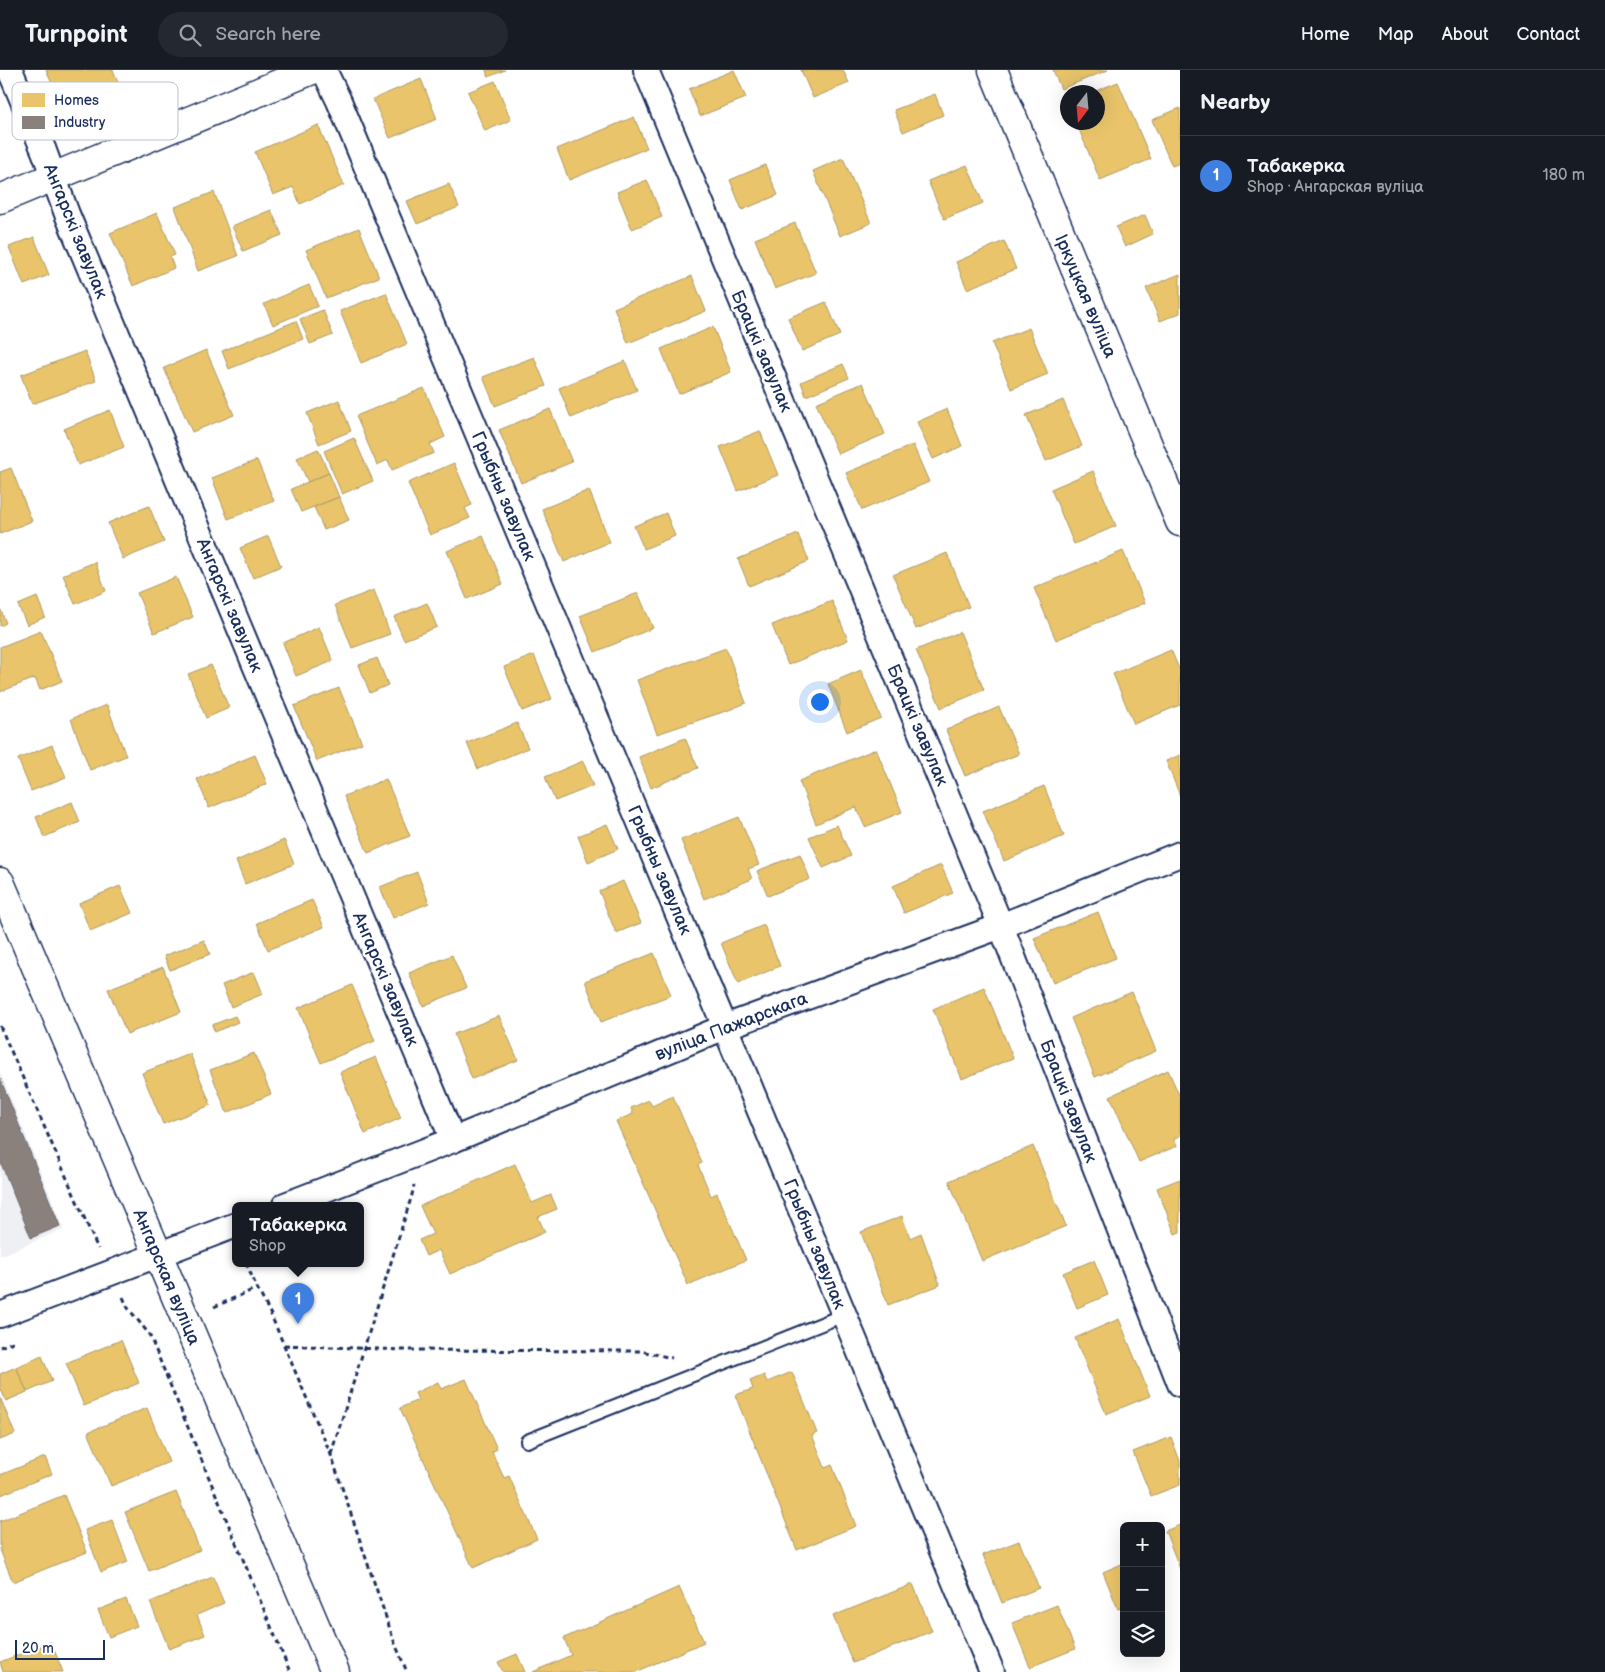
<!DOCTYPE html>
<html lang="en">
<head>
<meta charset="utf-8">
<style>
  :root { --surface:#171b24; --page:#242831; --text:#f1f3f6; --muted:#9ea1a6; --line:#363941; --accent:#1f6fb2 }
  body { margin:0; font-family:"Balsamiq Sans",sans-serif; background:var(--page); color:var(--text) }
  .controls { position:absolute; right:15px; bottom:15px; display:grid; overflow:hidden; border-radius:8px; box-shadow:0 5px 20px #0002 }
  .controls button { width:45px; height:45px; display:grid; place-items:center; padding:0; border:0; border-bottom:1px solid var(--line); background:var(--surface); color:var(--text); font:25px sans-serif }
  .compass { position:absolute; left:1060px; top:15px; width:45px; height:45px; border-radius:50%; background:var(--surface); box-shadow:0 5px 20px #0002; rotate:196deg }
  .scale { position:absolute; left:15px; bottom:12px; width:90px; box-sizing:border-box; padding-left:5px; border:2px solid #1b2f5e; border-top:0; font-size:14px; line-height:18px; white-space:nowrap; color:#1b2f5e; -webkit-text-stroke:4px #fff; paint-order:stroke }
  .you { position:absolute; left:819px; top:631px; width:18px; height:18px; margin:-12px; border:4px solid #fff; border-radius:50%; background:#1a73e8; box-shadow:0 0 0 8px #1a73e833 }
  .badge { display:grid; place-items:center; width:32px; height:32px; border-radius:50%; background:var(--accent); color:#fff; font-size:16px; font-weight:700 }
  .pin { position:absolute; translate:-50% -41px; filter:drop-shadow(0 1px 2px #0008) }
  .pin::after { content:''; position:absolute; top:26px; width:18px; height:15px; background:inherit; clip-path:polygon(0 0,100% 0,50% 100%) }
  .popup { position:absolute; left:232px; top:1132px; width:132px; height:65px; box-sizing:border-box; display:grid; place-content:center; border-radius:8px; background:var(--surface); filter:drop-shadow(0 1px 4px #0005); font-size:16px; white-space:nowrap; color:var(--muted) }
  .popup b { font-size:19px; color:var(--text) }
  .popup::after { content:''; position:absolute; left:50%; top:100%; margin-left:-10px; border:10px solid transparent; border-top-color:var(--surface) }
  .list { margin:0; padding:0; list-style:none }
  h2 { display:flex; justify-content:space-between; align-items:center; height:65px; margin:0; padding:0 20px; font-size:21px }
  h2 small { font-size:16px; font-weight:400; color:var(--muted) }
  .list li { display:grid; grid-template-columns:32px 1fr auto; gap:15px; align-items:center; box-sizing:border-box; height:80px; padding:0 20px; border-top:1px solid var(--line) }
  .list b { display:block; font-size:19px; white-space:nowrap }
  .list p { margin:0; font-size:16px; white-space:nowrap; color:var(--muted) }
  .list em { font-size:16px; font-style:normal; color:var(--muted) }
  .icon { flex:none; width:28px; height:28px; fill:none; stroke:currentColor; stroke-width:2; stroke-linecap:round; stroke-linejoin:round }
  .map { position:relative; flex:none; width:1180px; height:1602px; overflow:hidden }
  header { display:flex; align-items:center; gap:30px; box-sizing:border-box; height:70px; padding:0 25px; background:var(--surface); border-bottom:1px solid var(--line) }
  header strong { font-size:24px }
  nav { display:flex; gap:28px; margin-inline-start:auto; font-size:18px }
  .search { width:350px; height:45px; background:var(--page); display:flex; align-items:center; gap:12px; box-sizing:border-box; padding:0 18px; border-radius:28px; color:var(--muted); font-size:19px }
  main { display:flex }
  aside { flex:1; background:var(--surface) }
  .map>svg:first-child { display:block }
  .built { fill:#eff0f4 }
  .homes { fill:#e9c46a; stroke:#ab9766 }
  .industry { fill:#8a817c; stroke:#696873 }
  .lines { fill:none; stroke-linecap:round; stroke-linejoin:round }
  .lane-casing { stroke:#1b2f5e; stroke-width:16 }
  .street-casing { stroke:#1b2f5e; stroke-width:28 }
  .secondary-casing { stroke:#1b2f5e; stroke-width:31 }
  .path { stroke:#1b2f5e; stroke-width:3; stroke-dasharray:5 4; stroke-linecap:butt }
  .lane { stroke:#fff; stroke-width:12 }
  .street { stroke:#fff; stroke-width:24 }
  .secondary { stroke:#fff; stroke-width:28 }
  .labels { text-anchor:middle; stroke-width:5; stroke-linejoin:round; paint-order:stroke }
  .street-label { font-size:18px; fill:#1b2f5e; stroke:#fff }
  .key { fill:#fff; stroke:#bbc1cf; stroke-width:1 }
  .key-label { font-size:14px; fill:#1b2f5e }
</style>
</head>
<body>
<header>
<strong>Turnpoint</strong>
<div class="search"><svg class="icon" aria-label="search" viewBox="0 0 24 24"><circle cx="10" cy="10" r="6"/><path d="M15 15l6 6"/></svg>Search here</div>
<nav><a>Home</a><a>Map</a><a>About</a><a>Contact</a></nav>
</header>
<main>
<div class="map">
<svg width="1180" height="1602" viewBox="0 0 1180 1602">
  <rect width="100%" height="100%" fill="#fff"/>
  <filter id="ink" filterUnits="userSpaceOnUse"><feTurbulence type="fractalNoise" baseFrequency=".02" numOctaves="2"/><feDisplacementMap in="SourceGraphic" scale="10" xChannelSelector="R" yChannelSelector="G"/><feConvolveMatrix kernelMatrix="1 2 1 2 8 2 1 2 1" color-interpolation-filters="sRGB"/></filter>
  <g filter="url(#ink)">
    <path class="built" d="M 0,1002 L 64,1159 L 0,1186 Z"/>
    <g class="homes">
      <path d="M 46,0 L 113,0 L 128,36 L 72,60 Z"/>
      <path d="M 486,0 L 505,0 L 488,7 Z"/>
      <path d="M 734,0 L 746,28 L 700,46 L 689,19 Z"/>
      <path d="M 801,0 L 843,0 L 849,13 L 813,28 Z"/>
      <path d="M 1053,0 L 1108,0 L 1061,19 Z"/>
      <path d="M 421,9 L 437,49 L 390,68 L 373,29 Z"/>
      <path d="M 495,11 L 511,50 L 485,61 L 468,22 Z"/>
      <path d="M 1118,12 L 1151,89 L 1100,110 L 1076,52 L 1098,52 L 1098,22 L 1093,22 Z"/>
      <path d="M 935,24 L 943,45 L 903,62 L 894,40 Z"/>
      <path d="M 1180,38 L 1180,93 L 1172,96 L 1152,50 Z"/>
      <path d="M 634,47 L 647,78 L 569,110 L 557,79 Z"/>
      <path d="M 318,55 L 344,115 L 300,134 L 293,117 L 273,125 L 255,82 Z"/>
      <path d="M 843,88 L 871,153 L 840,166 L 813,101 Z"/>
      <path d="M 765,95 L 778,125 L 742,140 L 730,110 Z"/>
      <path d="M 967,95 L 983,133 L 944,149 L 928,111 Z"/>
      <path d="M 647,110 L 662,147 L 632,159 L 617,122 Z"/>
      <path d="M 449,114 L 459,137 L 417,154 L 407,131 Z"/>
      <path d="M 214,122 L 238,186 L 198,201 L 175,137 Z"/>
      <path d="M 271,140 L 282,165 L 243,181 L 232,156 Z"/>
      <path d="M 157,143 L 175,185 L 170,187 L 174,198 L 133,216 L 110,163 Z"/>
      <path d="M 1145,145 L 1153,164 L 1125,177 L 1116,157 Z"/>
      <path d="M 795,153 L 816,203 L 775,219 L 755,169 Z"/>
      <path d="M 359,158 L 379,207 L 326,228 L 306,180 Z"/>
      <path d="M 34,167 L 49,205 L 24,215 L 9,177 Z"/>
      <path d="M 1004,171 L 1016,199 L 967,219 L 956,192 Z"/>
      <path d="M 1180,204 L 1180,243 L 1160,251 L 1146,218 Z"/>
      <path d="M 692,206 L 706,241 L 628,273 L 614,238 Z"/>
      <path d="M 309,215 L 318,236 L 273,255 L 264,234 Z"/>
      <path d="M 386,223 L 407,274 L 361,293 L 340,241 Z"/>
      <path d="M 826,232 L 840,265 L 802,281 L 788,248 Z"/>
      <path d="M 323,240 L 333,265 L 310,274 L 300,249 Z"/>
      <path d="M 296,251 L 303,269 L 229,299 L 222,281 Z"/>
      <path d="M 713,257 L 731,302 L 679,324 L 661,279 Z"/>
      <path d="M 1029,258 L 1048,304 L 1011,319 L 992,273 Z"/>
      <path d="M 206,280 L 234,345 L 192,362 L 164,298 Z"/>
      <path d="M 85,281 L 96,311 L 32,334 L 21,305 Z"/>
      <path d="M 534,287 L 546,316 L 495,336 L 483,307 Z"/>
      <path d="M 625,291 L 637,320 L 571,348 L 559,318 Z"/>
      <path d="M 843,294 L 849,308 L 806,326 L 801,312 Z"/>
      <path d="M 863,313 L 885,364 L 838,384 L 816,333 Z"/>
      <path d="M 424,318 L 445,367 L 430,374 L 434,383 L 392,400 L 388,390 L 377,395 L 356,346 Z"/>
      <path d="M 339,330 L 351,361 L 319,374 L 307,343 Z"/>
      <path d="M 1063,330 L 1082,376 L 1046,391 L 1026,345 Z"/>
      <path d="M 550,339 L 572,392 L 521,413 L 499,360 Z"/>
      <path d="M 947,339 L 962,376 L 933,389 L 917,352 Z"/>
      <path d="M 110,340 L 124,377 L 78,395 L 64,359 Z"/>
      <path d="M 760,361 L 778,405 L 738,421 L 720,377 Z"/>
      <path d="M 354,368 L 373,411 L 342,424 L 324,381 Z"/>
      <path d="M 913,375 L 929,412 L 862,440 L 846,403 Z"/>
      <path d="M 318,379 L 329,403 L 308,412 L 297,388 Z"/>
      <path d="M 257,390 L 274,431 L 228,449 L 212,408 Z"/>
      <path d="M 454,393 L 472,435 L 465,438 L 470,448 L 430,465 L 408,413 Z"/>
      <path d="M 11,398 L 32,451 L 0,464 L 0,402 Z"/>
      <path d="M 1093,401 L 1116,456 L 1074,474 L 1051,419 Z"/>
      <path d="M 329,403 L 339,427 L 301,442 L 291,419 Z"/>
      <path d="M 589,420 L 610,472 L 564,492 L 542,439 Z"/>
      <path d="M 339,427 L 349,450 L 324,460 L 314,437 Z"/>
      <path d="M 149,436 L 164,472 L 123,489 L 108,453 Z"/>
      <path d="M 666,443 L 675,466 L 644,479 L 634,456 Z"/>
      <path d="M 798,464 L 809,491 L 749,516 L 738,489 Z"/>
      <path d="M 268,466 L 281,496 L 253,508 L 240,478 Z"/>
      <path d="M 483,466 L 503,514 L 467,529 L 447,481 Z"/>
      <path d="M 1123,481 L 1145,533 L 1056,570 L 1034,518 Z"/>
      <path d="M 947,483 L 969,537 L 916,559 L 893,505 Z"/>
      <path d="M 95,492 L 106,521 L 75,534 L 63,505 Z"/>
      <path d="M 176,507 L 193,547 L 154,563 L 137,523 Z"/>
      <path d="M 374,520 L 390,564 L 352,578 L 335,535 Z"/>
      <path d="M 638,523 L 653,558 L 595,582 L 580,546 Z"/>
      <path d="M 37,527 L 45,547 L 27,555 L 18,535 Z"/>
      <path d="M 832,531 L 848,570 L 788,595 L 772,555 Z"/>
      <path d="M 427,533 L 437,557 L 404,570 L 394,547 Z"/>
      <path d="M 0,538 L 6,553 L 0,556 Z"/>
      <path d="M 319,557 L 333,591 L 296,606 L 283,573 Z"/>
      <path d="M 41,561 L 62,611 L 40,620 L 35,608 L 0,622 L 0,577 Z"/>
      <path d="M 960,562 L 984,620 L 941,638 L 916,580 Z"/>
      <path d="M 726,578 L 746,633 L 729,640 L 657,664 L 637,610 Z"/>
      <path d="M 1171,580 L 1180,601 L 1180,635 L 1134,654 L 1113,604 Z"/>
      <path d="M 534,585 L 552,629 L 522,641 L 504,597 Z"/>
      <path d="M 377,588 L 388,615 L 370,623 L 359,595 Z"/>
      <path d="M 211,595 L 229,638 L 206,648 L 188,604 Z"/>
      <path d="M 861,600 L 881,648 L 847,662 L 828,614 Z"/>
      <path d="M 339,618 L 362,673 L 317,691 L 294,636 Z"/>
      <path d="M 107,635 L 126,686 L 90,700 L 71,649 Z"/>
      <path d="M 999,637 L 1019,684 L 965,706 L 946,660 Z"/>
      <path d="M 517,653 L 528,678 L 478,699 L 467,673 Z"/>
      <path d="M 685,668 L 698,698 L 651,718 L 639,687 Z"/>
      <path d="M 52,675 L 66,707 L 31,721 L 18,689 Z"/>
      <path d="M 876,679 L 902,742 L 865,757 L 856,737 L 816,754 L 799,711 Z"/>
      <path d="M 255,685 L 267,714 L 209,738 L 197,709 Z"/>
      <path d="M 1180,685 L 1180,726 L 1166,691 Z"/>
      <path d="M 583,691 L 593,716 L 555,731 L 545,707 Z"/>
      <path d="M 386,709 L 410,766 L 368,783 L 344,726 Z"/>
      <path d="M 1044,716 L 1064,766 L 1004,791 L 983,741 Z"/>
      <path d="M 72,732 L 80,752 L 44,767 L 36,747 Z"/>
      <path d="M 739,747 L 759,795 L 748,799 L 752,809 L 704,829 L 681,770 Z"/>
      <path d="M 607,754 L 618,779 L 588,792 L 578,766 Z"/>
      <path d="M 837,755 L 851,786 L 823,798 L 809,767 Z"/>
      <path d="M 284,770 L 294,794 L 245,814 L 236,791 Z"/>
      <path d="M 800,784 L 810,809 L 768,826 L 757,801 Z"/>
      <path d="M 941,795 L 953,823 L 904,843 L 893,816 Z"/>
      <path d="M 417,802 L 429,833 L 393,848 L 380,817 Z"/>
      <path d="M 623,811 L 641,853 L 616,863 L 599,821 Z"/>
      <path d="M 120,816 L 132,843 L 90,861 L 79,833 Z"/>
      <path d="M 312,830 L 324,857 L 268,880 L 257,853 Z"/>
      <path d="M 1098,842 L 1116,888 L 1053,913 L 1034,868 Z"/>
      <path d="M 764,855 L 780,896 L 738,914 L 721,873 Z"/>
      <path d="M 204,870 L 210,884 L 170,900 L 164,886 Z"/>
      <path d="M 654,883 L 671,925 L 601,952 L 585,911 Z"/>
      <path d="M 452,885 L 466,918 L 423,936 L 409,903 Z"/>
      <path d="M 163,897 L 181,942 L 127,964 L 108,919 Z"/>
      <path d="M 254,902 L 263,924 L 231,937 L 222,915 Z"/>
      <path d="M 352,915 L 375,971 L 321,993 L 298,938 Z"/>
      <path d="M 984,917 L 1013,988 L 962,1009 L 933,939 Z"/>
      <path d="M 1132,922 L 1156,981 L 1095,1007 L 1071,948 Z"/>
      <path d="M 235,946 L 238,952 L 215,962 L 212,955 Z"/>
      <path d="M 499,946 L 518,990 L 472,1009 L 454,964 Z"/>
      <path d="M 254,983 L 271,1024 L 227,1043 L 210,1000 Z"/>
      <path d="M 190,984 L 211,1035 L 163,1054 L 142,1003 Z"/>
      <path d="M 376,987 L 401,1048 L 365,1064 L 340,1002 Z"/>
      <path d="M 1168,1000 L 1180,1027 L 1180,1066 L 1174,1069 L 1177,1076 L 1139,1092 L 1110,1026 Z"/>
      <path d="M 673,1026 L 702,1093 L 698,1095 L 711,1126 L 717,1123 L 746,1190 L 688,1215 L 616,1051 L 633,1044 L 631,1038 L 649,1030 L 652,1036 Z"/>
      <path d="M 1033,1076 L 1066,1156 L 982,1191 L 949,1111 Z"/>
      <path d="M 515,1094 L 532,1133 L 551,1125 L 557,1139 L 538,1147 L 545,1162 L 450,1204 L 439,1180 L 426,1186 L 419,1170 L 433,1164 L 420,1136 Z"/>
      <path d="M 1180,1109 L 1180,1162 L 1175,1164 L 1157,1118 Z"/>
      <path d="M 902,1146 L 910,1168 L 921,1163 L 940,1215 L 888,1235 L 861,1162 Z"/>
      <path d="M 1094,1190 L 1108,1225 L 1077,1238 L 1063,1203 Z"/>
      <path d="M 1119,1249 L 1150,1326 L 1106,1344 L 1075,1268 Z"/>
      <path d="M 121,1270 L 139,1313 L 84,1336 L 66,1293 Z"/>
      <path d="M 42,1286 L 52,1311 L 27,1322 L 16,1297 Z"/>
      <path d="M 16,1297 L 27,1322 L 6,1331 L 0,1317 L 0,1304 Z"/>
      <path d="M 792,1302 L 817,1363 L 812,1365 L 819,1382 L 825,1398 L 832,1395 L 856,1456 L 797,1480 L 735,1325 L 753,1319 L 750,1311 L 764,1305 L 767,1312 Z"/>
      <path d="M 466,1309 L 497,1379 L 492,1382 L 504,1408 L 509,1406 L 537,1469 L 473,1498 L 400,1338 L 418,1330 L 415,1323 L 438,1312 L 441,1319 Z"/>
      <path d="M 0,1327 L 15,1364 L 0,1370 Z"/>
      <path d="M 147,1338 L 169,1392 L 111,1416 L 88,1362 Z"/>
      <path d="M 1171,1367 L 1180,1391 L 1180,1415 L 1151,1426 L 1133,1382 Z"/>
      <path d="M 45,1387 L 52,1404 L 1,1425 L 0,1405 Z"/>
      <path d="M 176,1422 L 200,1480 L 149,1501 L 125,1442 Z"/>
      <path d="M 64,1425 L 87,1482 L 13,1512 L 0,1480 L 0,1451 Z"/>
      <path d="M 112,1450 L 128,1492 L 101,1502 L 85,1460 Z"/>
      <path d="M 1180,1455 L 1180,1499 L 1165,1461 Z"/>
      <path d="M 1019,1471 L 1039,1518 L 1002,1533 L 983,1485 Z"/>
      <path d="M 1124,1493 L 1124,1537 L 1118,1539 L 1103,1502 Z"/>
      <path d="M 213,1507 L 224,1533 L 197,1545 L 205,1565 L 169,1579 L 150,1532 Z"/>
      <path d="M 913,1514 L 932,1561 L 853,1593 L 833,1546 Z"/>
      <path d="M 679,1517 L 704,1572 L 636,1602 L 533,1602 L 571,1585 L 564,1568 Z"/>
      <path d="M 126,1529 L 137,1556 L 109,1567 L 98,1540 Z"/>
      <path d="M 1057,1535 L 1075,1579 L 1030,1597 L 1012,1553 Z"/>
      <path d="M 51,1572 L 63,1602 L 3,1602 L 0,1592 Z"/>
      <path d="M 517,1584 L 525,1602 L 503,1602 L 498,1592 Z"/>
    </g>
    <path class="industry" d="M 0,1008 L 60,1156 L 31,1168 L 0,1091 Z"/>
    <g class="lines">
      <defs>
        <path id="lane" d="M 527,1371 L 844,1245"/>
        <g id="street">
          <path d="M 10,0 L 44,81 L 67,144 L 453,1070"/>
          <path d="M 324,0 L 339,31 L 725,957 L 992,1602"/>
          <path d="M 646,0 L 1001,856 L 1180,1314"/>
          <path d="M 285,1135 L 453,1070 L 725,957 L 1001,856 L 1180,784"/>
          <path d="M 0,1245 L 236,1155"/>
        </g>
        <g id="secondary">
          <path d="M 993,0 L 1180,452"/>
          <path d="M 0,129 L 312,0"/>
          <path d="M 0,812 L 335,1602"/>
        </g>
      </defs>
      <use href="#lane" class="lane-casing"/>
      <use href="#street" class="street-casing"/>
      <use href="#secondary" class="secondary-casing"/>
      <g class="path">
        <path d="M 0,956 L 98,1179"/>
        <path d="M 246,1193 L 257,1218 L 271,1245 L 331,1385 L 394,1571 L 407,1602"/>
        <path d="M 123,1227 L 128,1238 L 149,1264 L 290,1602"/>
        <path d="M 214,1237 L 257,1218"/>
        <path d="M 284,1275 L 403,1280 L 641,1281 L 672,1288"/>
        <path d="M 0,1277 L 13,1272"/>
        <path d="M 331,1384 L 412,1125 L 414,1115"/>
      </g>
      <use href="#lane" class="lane"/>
      <use href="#street" class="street"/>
      <use href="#secondary" class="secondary"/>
    </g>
  </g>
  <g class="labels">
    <g class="street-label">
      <text transform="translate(76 161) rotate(68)" y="6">Ангарскі завулак</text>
      <text transform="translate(1086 226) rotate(67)" y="6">Іркуцкая вуліца</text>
      <text transform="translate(762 281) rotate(67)" y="6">Брацкі завулак</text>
      <text transform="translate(504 426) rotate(67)" y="6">Грыбны завулак</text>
      <text transform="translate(230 535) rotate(67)" y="6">Ангарскі завулак</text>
      <text transform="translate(918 655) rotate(67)" y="6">Брацкі завулак</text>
      <text transform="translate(660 800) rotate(67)" y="6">Грыбны завулак</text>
      <text transform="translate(386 909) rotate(67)" y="6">Ангарскі завулак</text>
      <text transform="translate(731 956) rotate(-21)" y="6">вуліца Пажарскага</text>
      <text transform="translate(1069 1031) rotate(69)" y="6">Брацкі завулак</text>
      <text transform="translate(815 1174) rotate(68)" y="6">Грыбны завулак</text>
      <text transform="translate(167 1207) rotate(67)" y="6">Ангарская вуліца</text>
    </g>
  </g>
  <rect x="12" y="12" width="166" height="58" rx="8" class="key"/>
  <rect x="22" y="23" width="23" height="14" fill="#e9c46a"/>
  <rect x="22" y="46" width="23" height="13" fill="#8a817c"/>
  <g class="key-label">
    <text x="54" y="35">Homes</text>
    <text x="54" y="57">Industry</text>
  </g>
</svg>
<div class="controls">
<button>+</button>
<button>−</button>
<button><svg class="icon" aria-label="layers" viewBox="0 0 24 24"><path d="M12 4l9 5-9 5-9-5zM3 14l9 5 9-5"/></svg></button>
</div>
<svg class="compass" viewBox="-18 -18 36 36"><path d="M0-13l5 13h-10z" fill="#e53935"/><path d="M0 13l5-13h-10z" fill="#9ea1a6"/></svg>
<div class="scale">20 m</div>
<div class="you"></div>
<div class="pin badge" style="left:298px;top:1254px;background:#3f7fe0">1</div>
<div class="popup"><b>Табакерка</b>Shop</div>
</div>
<aside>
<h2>Nearby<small></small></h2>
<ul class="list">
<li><span class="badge" style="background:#3f7fe0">1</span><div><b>Табакерка</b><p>Shop · Ангарская вуліца</p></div><em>180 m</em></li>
</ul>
</aside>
</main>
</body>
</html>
